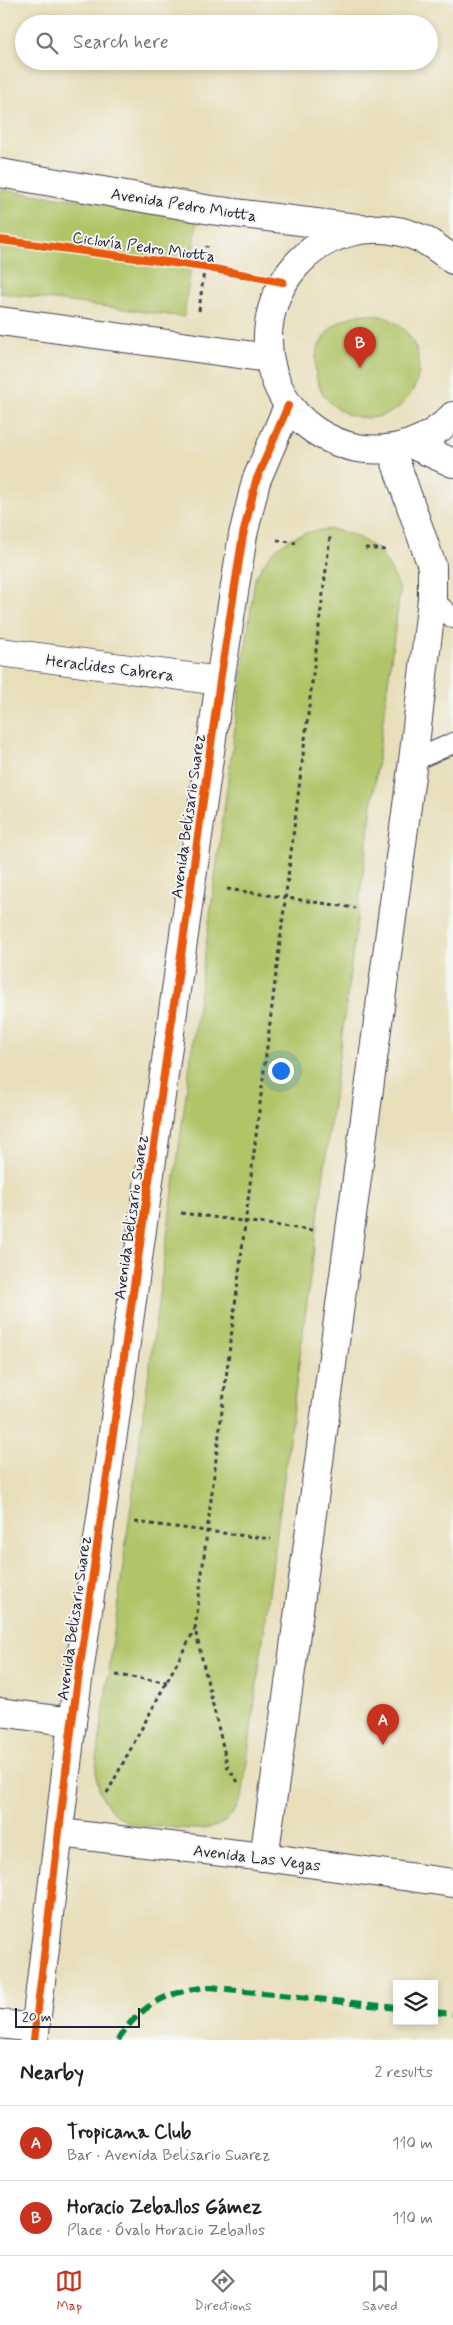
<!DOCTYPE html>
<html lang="en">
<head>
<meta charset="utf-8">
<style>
  :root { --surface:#fff; --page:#f6f6f6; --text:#202124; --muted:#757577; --line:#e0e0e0; --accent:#c8321e }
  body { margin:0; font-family:Mynerve,sans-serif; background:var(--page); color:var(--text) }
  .controls { position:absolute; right:15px; bottom:15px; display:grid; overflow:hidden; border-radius:0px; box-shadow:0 2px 8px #0003 }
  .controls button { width:45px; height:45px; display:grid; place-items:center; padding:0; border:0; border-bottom:1px solid var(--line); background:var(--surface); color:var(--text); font:25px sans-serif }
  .scale { position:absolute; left:15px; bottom:12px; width:125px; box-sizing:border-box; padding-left:5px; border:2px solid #22223b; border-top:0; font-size:14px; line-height:18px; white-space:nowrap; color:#22223b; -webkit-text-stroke:4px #f6f6f2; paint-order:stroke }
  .you { position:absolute; left:280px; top:1070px; width:18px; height:18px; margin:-12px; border:4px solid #fff; border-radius:50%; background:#1a73e8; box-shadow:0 0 0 8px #1a73e833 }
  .badge { display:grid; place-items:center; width:32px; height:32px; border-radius:50%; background:var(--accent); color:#fff; font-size:16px; font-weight:700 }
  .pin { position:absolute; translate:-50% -41px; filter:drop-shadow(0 1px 2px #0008) }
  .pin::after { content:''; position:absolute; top:26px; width:18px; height:15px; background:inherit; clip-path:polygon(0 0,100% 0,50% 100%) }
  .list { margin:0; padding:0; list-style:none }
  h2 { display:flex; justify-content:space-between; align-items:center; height:65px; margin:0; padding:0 20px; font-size:21px }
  h2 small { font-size:16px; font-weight:400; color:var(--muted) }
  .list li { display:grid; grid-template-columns:32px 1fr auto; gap:15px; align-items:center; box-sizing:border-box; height:75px; padding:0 20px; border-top:1px solid var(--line) }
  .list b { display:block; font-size:19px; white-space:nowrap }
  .list p { margin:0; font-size:16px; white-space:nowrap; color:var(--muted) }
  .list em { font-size:16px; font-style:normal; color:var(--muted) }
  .icon { flex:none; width:28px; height:28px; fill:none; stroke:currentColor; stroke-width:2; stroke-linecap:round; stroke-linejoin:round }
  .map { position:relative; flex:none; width:453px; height:2040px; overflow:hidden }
  .search { position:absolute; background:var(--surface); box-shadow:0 2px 8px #0003; left:15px; right:15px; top:15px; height:55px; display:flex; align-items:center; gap:12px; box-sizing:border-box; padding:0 18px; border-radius:28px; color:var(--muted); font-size:19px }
  .sheet { height:215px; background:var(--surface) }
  nav { display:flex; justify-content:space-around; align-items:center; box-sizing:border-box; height:70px; border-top:1px solid var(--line); background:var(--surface); font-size:14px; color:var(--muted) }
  nav a { display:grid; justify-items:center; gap:2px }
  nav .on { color:var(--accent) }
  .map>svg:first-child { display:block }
  .green { fill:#b0c468; stroke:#697352 }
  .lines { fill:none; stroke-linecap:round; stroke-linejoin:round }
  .service-casing { stroke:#403e4e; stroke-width:22 }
  .minor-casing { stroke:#403e4e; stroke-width:30 }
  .tertiary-casing { stroke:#403e4e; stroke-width:30 }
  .secondary-casing { stroke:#403e4e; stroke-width:30 }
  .path { stroke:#403e4e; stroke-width:3; stroke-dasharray:4 4; stroke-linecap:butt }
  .service { stroke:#fff; stroke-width:20 }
  .minor { stroke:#fff; stroke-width:28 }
  .tertiary { stroke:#fff; stroke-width:28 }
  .secondary { stroke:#fff; stroke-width:28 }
  .quiet { stroke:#00873e; stroke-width:6; stroke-dasharray:12 6; stroke-linecap:butt }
  .cycleway-casing { stroke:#f6f6f2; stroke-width:11 }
  .cycleway { stroke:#e8590c; stroke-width:8 }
  .labels { text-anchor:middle; stroke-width:4; stroke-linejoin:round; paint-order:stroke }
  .street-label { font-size:16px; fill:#22223b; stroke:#f6f6f2 }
</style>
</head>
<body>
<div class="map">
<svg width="453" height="2040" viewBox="0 0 453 2040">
  <rect width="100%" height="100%" fill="#f6f6f2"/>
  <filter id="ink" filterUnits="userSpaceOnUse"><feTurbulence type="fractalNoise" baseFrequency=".02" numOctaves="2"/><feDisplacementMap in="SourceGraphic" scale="10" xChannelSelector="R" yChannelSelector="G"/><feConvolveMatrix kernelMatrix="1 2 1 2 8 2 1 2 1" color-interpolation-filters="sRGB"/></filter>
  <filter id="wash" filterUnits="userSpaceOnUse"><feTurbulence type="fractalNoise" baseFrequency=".0096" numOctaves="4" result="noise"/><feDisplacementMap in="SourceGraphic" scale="20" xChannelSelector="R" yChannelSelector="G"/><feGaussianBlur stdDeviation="1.12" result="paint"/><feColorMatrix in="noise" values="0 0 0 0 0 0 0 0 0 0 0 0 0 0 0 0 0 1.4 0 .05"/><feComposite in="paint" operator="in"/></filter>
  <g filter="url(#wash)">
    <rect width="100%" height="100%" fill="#e8deba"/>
    <g class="green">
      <path d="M 0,190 L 198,215 L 184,317 L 0,293 Z"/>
      <circle cx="367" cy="366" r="52"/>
      <path d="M 331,529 C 370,537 387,553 400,591 L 243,1792 C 229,1834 205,1831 168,1827 C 157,1826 140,1828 130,1823 C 106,1812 96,1791 96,1767 L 255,578 C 274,544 292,532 331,529 Z"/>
    </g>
  </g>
  <g filter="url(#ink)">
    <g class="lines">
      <defs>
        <g id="service">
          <path d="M 432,599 L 453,618"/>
          <path d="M 413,761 L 453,743"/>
        </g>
        <g id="minor">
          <path d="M 0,652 L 220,681"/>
          <path d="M 0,1712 L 72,1722"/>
          <path d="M 264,1857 L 453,1883"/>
          <path d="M 0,2024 L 35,2028"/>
        </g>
        <g id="tertiary">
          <path d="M 60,1833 L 264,1857 L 291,1670 L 413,761 L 432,599 L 432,566 L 391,449"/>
          <path d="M 34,2040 L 72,1722 L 220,681 L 243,535 L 256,481 L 288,406"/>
        </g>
        <g id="secondary">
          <path d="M 0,173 L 211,210 L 357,228"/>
          <path d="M 453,260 C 443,252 433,244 422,239 C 321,195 230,304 284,398 C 299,424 327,442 357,448 C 392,454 429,442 453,416"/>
          <path d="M 0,321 L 268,358"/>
          <path d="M 411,444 L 453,463"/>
        </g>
      </defs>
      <use href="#service" class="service-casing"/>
      <use href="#minor" class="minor-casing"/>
      <use href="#tertiary" class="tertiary-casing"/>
      <use href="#secondary" class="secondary-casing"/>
      <g class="path">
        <path d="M 199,311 L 207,246"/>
        <path d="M 277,540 L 296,543"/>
        <path d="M 365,548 L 388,550"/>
        <path d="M 227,889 L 355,908"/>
        <path d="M 181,1213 L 312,1230"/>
        <path d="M 135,1522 L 271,1539"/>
        <path d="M 116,1675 L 167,1682"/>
        <path d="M 238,1782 L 228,1768 L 195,1629 L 330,537"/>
        <path d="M 107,1793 L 195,1629"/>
      </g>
      <use href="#service" class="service"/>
      <use href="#minor" class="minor"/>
      <use href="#tertiary" class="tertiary"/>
      <use href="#secondary" class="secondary"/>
      <g class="quiet">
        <path d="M 434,2012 L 453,2014"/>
        <path d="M 118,2040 C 139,2005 170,1990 210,1987 L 397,2008"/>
      </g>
      <defs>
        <g id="cycleway">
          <path d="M 0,240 L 204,267 L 283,282"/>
          <path d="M 34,2040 L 72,1722 L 220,681 L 243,535 L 256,481 L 288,406"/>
        </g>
      </defs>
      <use href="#cycleway" class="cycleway-casing"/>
      <use href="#cycleway" class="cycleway"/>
    </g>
  </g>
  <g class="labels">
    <g class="street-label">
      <text transform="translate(184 204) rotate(9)" y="6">Avenida Pedro Miotta</text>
      <text transform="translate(144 246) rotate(8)" y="6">Ciclovía Pedro Miotta</text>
      <text transform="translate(110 667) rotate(7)" y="6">Heraclides Cabrera</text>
      <text transform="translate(187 816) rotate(-82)" y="6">Avenida Belisario Suarez</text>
      <text transform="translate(130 1217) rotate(-82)" y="6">Avenida Belisario Suarez</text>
      <text transform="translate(73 1618) rotate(-82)" y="6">Avenida Belisario Suarez</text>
      <text transform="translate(257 1857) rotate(7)" y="6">Avenida Las Vegas</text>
    </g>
  </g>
</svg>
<div class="controls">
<button><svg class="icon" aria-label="layers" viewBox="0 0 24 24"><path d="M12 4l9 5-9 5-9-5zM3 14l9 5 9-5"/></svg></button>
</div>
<div class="scale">20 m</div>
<div class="you"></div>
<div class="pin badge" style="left:383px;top:1745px">A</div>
<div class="pin badge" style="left:360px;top:368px">B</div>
<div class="search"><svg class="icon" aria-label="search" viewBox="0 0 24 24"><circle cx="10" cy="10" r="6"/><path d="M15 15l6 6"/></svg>Search here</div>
</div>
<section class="sheet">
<h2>Nearby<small>2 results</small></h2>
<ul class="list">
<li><span class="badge">A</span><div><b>Tropicana Club</b><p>Bar · Avenida Belisario Suarez</p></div><em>110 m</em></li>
<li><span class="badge">B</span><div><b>Horacio Zeballos Gámez</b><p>Place · Óvalo Horacio Zeballos</p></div><em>110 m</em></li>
</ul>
</section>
<nav>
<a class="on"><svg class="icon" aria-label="map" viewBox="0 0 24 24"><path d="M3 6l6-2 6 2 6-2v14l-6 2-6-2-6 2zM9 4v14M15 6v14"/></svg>Map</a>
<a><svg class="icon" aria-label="directions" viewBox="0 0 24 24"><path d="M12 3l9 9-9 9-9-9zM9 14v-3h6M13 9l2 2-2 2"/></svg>Directions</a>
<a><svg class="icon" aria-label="saved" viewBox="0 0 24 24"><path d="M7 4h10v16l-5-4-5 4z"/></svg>Saved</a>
</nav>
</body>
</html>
